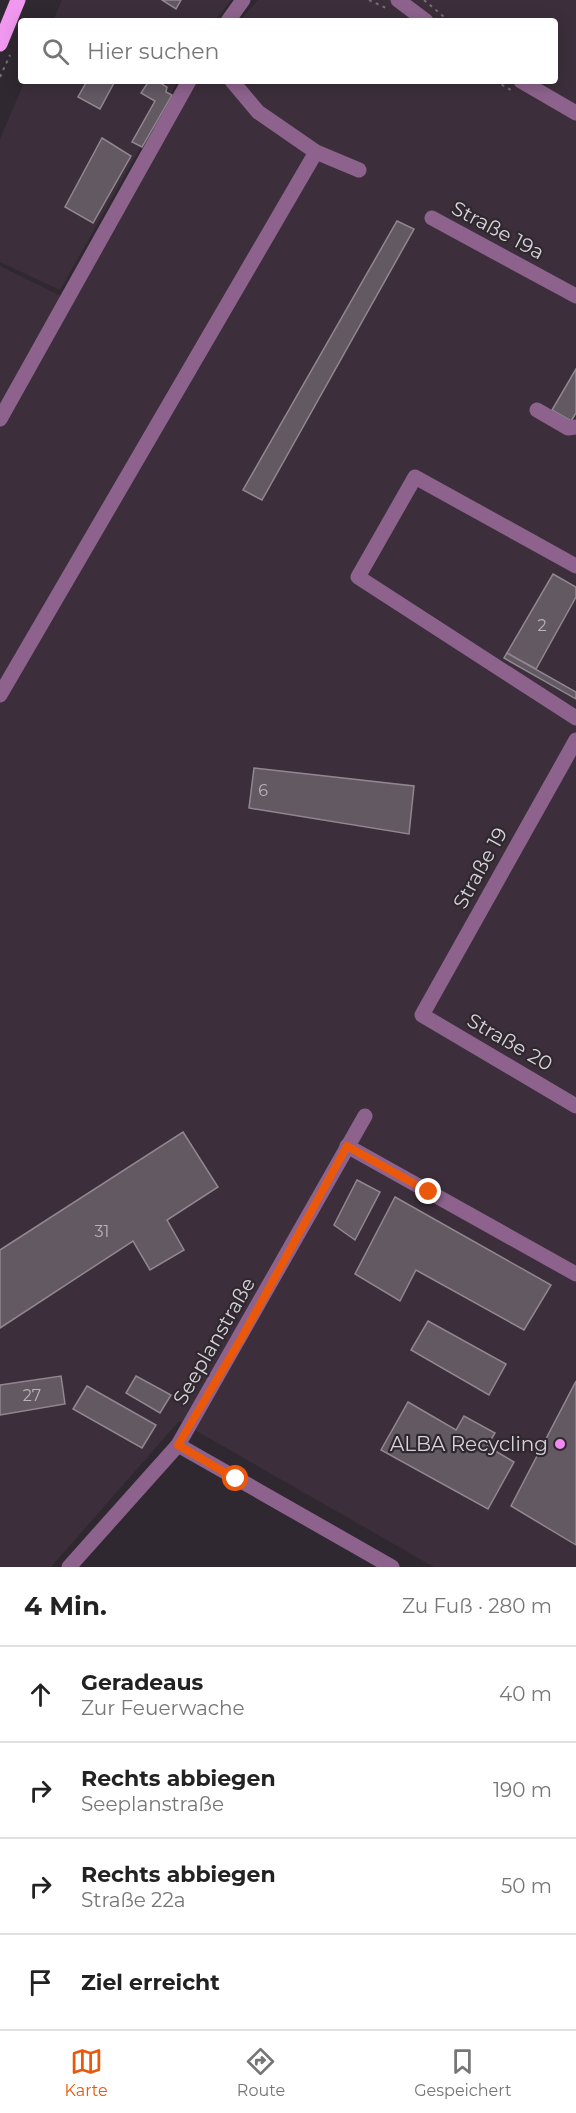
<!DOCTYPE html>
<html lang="de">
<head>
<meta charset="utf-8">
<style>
  :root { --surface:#fff; --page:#f6f6f6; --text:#222; --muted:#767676; --line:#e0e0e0; --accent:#ea580c }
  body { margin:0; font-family:Montserrat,sans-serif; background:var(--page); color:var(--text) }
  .stop { position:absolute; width:18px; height:18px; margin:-14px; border:4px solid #ea580c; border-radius:50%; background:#fff }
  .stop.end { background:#ea580c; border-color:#fff; box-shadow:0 2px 6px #0008 }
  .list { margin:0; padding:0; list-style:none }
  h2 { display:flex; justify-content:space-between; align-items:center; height:78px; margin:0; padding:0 24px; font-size:26px }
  h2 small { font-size:20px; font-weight:400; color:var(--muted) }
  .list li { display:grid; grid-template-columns:39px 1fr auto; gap:18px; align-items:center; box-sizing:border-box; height:96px; padding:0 24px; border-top:2px solid var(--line) }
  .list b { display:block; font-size:22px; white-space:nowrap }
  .list p { margin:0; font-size:20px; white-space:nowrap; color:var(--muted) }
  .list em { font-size:20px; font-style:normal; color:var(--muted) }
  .icon { flex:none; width:33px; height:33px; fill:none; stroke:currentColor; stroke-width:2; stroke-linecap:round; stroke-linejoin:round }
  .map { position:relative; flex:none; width:576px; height:1567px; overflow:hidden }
  .search { position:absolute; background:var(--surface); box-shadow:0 3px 15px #0003; left:18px; right:18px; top:18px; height:66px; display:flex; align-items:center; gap:15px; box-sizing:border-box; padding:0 21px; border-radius:6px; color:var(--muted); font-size:22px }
  .sheet { height:462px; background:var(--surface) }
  nav { display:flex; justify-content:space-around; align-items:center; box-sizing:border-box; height:84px; border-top:2px solid var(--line); background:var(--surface); font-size:16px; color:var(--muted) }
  nav a { display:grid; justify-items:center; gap:3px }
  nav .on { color:var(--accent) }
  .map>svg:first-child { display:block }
  .built { fill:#3c2f3b }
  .building { fill:#625962; stroke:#928791; stroke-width:1.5 }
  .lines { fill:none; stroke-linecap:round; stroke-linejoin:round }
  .path { stroke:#756f75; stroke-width:2; stroke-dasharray:3 4.5; stroke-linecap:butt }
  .minor { stroke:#8d638d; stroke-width:15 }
  .major { stroke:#f098ef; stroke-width:15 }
  .route { stroke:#ea580c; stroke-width:8 }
  .poi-dot { fill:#f28af2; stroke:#302830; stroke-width:2 }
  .labels { text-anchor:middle; stroke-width:4.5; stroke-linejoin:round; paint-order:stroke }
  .number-label { font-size:16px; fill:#bab4ba }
  .street-label { font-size:20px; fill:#d8d3d8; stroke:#302830 }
  .poi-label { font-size:20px; fill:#d8d3d8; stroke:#302830; text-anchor:end }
</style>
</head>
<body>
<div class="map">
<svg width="576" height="1567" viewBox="0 0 576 1567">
  <rect width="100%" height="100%" fill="#302830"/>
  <g class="built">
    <path d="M 62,0 L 231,0 L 215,21 L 53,21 Z"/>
    <path d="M 258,0 L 576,0 L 576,1567 L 434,1567 L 179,1421 L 51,1567 L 0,1567 L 0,266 L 69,300 L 198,81 L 555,81 L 555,21 L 239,21 Z"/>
    <path d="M 25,81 L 178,81 L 60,290 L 0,262 L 0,139 Z"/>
  </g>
  <g class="building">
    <path d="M 162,0 L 181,0 L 176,9 Z"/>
    <path d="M 87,81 L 115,81 L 100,109 L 78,97 Z"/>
    <path d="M 149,81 L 157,81 L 167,87 L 166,92 L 172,95 L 142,147 L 132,142 L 155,101 L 141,93 Z"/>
    <path d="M 102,138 L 131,156 L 93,223 L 65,207 Z"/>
    <path d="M 397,221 L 414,229 L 262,500 L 243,490 Z"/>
    <path d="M 576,369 L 576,413 L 571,421 L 552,410 Z"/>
    <path d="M 553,574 L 576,587 L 576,597 L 536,669 L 507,653 Z"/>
    <path d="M 507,653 L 576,692 L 576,699 L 504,658 Z"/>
    <path d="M 254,768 L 414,786 L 409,834 L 249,808 Z"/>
    <path d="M 183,1132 L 218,1187 L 167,1220 L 184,1250 L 150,1270 L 133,1241 L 0,1328 L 0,1250 Z"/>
    <path d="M 357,1180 L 380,1192 L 355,1240 L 334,1225 Z"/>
    <path d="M 395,1197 L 551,1285 L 524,1330 L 416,1270 L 400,1301 L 355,1274 Z"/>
    <path d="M 428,1321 L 506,1364 L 489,1395 L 411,1350 Z"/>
    <path d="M 61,1376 L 65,1404 L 0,1415 L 0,1385 Z"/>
    <path d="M 136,1376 L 171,1395 L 160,1413 L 126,1393 Z"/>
    <path d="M 576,1381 L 576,1545 L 511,1506 Z"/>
    <path d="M 87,1386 L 156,1425 L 142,1448 L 73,1409 Z"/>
    <path d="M 408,1402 L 456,1430 L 464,1416 L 495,1433 L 487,1446 L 514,1462 L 488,1509 L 381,1450 Z"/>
  </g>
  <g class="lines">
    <g class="path">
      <path d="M 369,0 L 388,9"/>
      <path d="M 424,0 L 449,21"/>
      <path d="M 0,77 L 10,55"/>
      <path d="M 495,81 L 511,90"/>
    </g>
    <g class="minor">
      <path d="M 398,0 L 426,21"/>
      <path d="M 228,21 L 243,0"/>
      <path d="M 232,81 L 258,112 L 316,152 L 359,170"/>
      <path d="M 521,81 L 576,113"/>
      <path d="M 432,218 L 576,296"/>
      <path d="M 537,410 L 568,428 L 576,427"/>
      <path d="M 0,419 L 189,81"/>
      <path d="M 576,566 L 415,477 L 358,577 L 576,718"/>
      <path d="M 0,695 L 316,152"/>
      <path d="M 576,740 L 422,1015 L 576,1106"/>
      <path d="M 347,1146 L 576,1274"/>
      <path d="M 178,1445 L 392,1567"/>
      <path d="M 69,1567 L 178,1445 L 365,1116"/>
    </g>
    <path class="major" d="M 0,44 L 18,0"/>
  </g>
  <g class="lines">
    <path class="route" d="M 236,1479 L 178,1445 L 242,1337 L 347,1146 L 429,1192"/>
  </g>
  <circle class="poi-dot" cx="560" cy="1444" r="6"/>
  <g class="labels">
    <g class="number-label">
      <text x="542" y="631">2</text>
      <text x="263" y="796">6</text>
      <text x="102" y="1237">31</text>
      <text x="32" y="1401">27</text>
    </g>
    <g class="street-label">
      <text transform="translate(498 230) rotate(28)" y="7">Straße 19a</text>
      <text transform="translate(480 868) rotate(-61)" y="7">Straße 19</text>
      <text transform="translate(510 1042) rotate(30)" y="7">Straße 20</text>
      <text transform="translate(214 1341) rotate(-60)" y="7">Seeplanstraße</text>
    </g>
    <g class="poi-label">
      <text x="548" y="1451">ALBA Recycling</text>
    </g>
  </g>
</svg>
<div class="stop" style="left:236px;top:1479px"></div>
<div class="stop end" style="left:429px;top:1192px"></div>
<div class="search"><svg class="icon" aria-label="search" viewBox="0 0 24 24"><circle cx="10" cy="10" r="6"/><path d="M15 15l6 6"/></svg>Hier suchen</div>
</div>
<section class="sheet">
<h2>4 Min.<small>Zu Fuß · 280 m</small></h2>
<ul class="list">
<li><svg class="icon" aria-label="ahead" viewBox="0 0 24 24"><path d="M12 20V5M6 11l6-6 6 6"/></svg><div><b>Geradeaus</b><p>Zur Feuerwache</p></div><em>40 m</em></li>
<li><svg class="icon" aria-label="right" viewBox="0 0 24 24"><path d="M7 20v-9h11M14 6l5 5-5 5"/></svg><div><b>Rechts abbiegen</b><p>Seeplanstraße</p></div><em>190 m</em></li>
<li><svg class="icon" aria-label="right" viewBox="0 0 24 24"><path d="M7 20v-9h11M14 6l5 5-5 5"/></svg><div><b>Rechts abbiegen</b><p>Straße 22a</p></div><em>50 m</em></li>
<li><svg class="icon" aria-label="arrive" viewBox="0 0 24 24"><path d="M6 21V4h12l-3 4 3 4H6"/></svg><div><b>Ziel erreicht</b></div></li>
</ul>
</section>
<nav>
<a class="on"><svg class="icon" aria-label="map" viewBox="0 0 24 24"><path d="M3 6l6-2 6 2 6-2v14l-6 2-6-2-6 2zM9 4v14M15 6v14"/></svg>Karte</a>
<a><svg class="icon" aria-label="directions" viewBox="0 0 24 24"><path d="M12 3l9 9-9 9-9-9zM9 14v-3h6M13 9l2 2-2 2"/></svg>Route</a>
<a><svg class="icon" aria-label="saved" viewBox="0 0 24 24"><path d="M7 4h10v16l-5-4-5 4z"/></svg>Gespeichert</a>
</nav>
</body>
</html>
